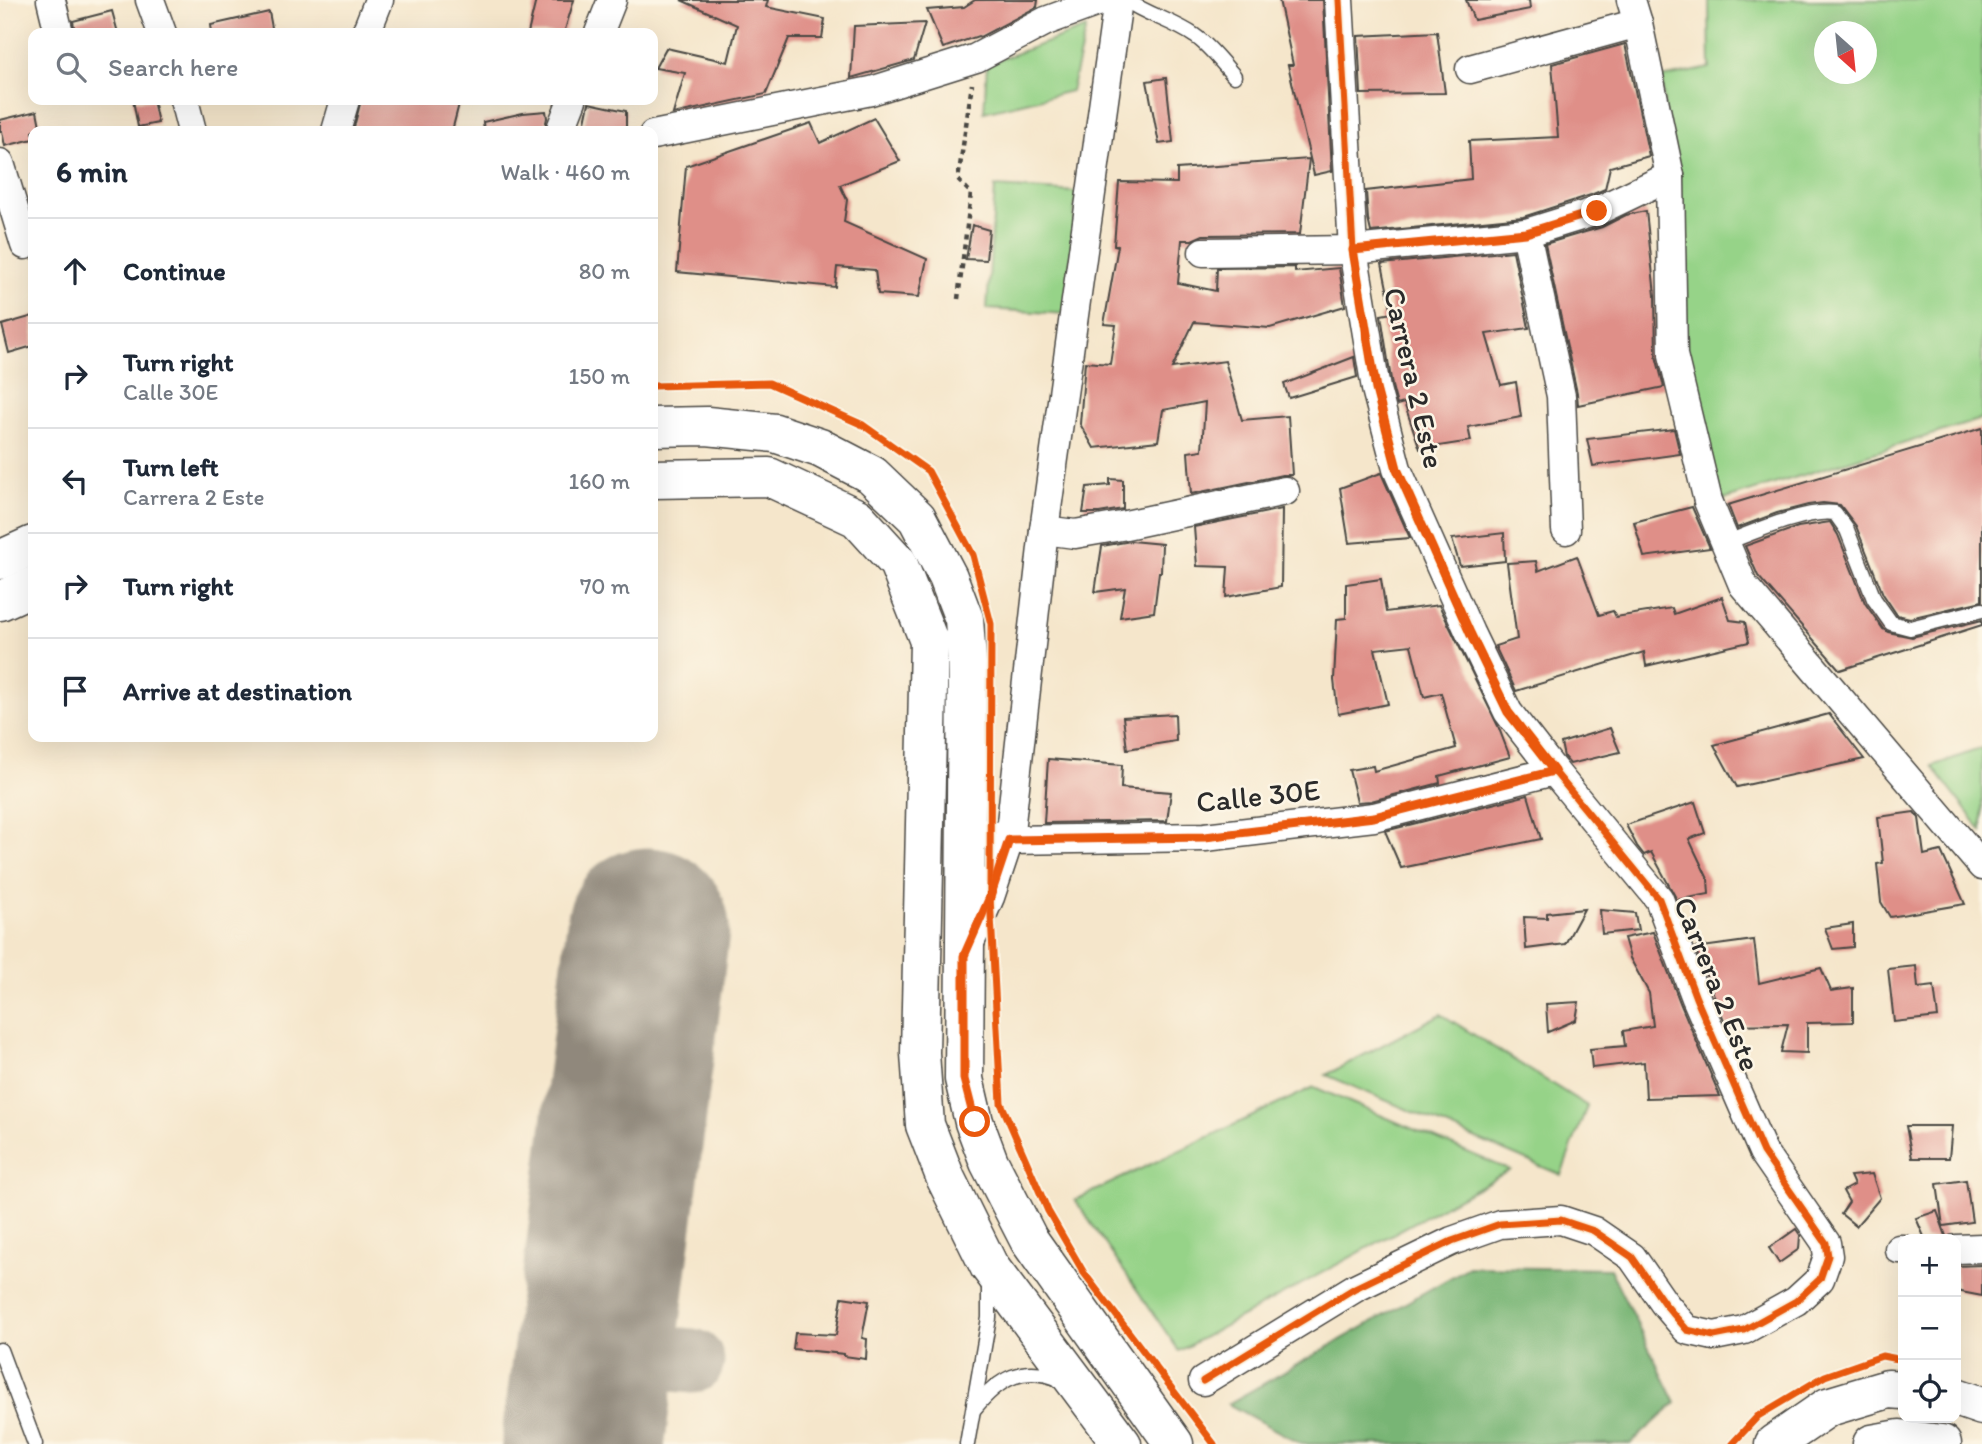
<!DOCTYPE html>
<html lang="en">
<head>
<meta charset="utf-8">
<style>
  :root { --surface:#fff; --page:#f2f2f3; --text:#1f2937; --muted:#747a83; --line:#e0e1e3 }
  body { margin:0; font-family:Itim,sans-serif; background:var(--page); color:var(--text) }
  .controls { position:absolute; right:21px; bottom:21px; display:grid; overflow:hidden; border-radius:14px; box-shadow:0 7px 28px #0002 }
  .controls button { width:63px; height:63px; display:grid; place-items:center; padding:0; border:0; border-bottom:2px solid var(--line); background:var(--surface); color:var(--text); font:35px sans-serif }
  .compass { position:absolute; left:1814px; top:21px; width:63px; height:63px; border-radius:50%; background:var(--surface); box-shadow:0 7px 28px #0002; rotate:153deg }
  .stop { position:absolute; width:21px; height:21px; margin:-16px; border:5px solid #ea580c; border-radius:50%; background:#fff }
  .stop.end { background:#ea580c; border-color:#fff; box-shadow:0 2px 7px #0008 }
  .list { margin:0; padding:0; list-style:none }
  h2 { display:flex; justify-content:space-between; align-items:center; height:91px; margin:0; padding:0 28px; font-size:30px }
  h2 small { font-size:23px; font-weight:400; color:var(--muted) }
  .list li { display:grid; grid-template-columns:46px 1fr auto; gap:21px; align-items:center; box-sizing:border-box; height:105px; padding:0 28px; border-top:2px solid var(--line) }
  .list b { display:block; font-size:26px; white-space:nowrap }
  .list p { margin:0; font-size:23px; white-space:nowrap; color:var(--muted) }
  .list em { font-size:23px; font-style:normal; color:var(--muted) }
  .icon { flex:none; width:38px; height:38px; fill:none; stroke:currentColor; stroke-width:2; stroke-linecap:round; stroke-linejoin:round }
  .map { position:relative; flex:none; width:1982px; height:1444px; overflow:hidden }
  .search { position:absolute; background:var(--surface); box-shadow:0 7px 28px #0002; left:28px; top:28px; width:630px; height:77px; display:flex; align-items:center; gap:18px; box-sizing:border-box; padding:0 24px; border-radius:14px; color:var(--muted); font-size:26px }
  .panel { position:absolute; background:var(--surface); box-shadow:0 7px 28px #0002; left:28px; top:126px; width:630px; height:616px; border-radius:14px }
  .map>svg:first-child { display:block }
  .green { fill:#96d388; stroke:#607f5a; stroke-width:2; fill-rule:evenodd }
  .forest { fill:#78b574; stroke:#527050; stroke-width:2 }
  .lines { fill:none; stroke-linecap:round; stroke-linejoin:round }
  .taxiway { stroke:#90887b; stroke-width:65 }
  .runway { stroke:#90887b; stroke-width:163 }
  .building { fill:#df8f88 }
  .lane-casing { stroke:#494743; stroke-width:17 }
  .street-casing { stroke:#494743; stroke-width:31 }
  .primary-casing { stroke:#494743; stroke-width:41 }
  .path { stroke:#494743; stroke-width:4.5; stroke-dasharray:5 5; stroke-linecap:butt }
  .lane { stroke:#fff; stroke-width:14 }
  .street { stroke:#fff; stroke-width:28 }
  .primary { stroke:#fff; stroke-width:38 }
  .cycleway-casing { stroke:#fcf5e5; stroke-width:11 }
  .cycleway { stroke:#e8590c; stroke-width:7 }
  .route { stroke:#ea580c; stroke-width:9 }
  .labels { text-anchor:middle; stroke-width:5; stroke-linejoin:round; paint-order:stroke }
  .street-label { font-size:30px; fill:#2b2b2b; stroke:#fcf5e5 }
</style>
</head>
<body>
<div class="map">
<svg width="1982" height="1444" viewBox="0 0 1982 1444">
  <rect width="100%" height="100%" fill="#fcf5e5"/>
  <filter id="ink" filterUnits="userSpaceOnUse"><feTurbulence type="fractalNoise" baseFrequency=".0143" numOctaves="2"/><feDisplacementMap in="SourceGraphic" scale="14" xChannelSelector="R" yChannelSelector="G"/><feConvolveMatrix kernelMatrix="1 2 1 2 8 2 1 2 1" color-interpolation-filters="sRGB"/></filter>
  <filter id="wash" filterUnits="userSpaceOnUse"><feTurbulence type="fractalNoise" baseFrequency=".00686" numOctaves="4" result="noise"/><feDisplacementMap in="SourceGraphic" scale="28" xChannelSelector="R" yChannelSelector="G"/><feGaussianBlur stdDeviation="1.57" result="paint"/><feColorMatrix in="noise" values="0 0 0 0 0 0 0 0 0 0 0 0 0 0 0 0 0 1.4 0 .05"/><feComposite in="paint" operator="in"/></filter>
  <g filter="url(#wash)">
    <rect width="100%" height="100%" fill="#f5e6cb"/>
    <g class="green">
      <path d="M 1709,0 L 1982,0 L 1982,419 L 1717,502 L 1684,370 L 1662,78 L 1710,68 ZM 1825,32 L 1867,32 L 1867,74 L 1825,74 Z"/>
      <path d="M 1086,28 L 1071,91 L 984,112 L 987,64 Z"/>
      <path d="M 995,187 L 1076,192 L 1067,314 L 987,309 Z"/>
      <path d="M 1982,748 L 1982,831 L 1932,766 Z"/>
      <path d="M 1441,1014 L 1587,1106 L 1561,1175 L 1326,1075 Z"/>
      <path d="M 1314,1087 L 1510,1170 L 1179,1351 L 1075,1200 Z"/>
    </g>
    <path class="forest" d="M 1469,1267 L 1610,1269 L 1676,1403 L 1630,1444 L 1301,1444 L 1228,1404 Z"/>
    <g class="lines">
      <path class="taxiway" d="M 595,1351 L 692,1361"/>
      <path class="runway" d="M 583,1444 L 648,929"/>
    </g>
    <g id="blocks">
      <g class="building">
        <path d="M 536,0 L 574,0 L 564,33 L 528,33 Z"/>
        <path d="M 681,0 L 768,0 L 766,7 L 825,19 L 822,38 L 789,38 L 766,94 L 673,114 L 685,73 L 655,68 L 666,48 L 728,62 L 737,25 Z"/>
        <path d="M 975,0 L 1038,0 L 1037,7 L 980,37 L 978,36 L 943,48 L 927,10 L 964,7 Z"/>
        <path d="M 1279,0 L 1323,0 L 1332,171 L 1314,175 L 1288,65 L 1293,65 Z"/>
        <path d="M 1466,0 L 1529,0 L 1530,9 L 1474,20 Z"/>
        <path d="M 112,11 L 118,33 L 75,33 L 73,21 Z"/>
        <path d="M 269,12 L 273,33 L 212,33 L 211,25 Z"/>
        <path d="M 925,23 L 914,60 L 851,78 L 854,26 Z"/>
        <path d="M 1437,32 L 1445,93 L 1361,94 L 1358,36 Z"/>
        <path d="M 1625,44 L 1649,156 L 1610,167 L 1605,189 L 1591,195 L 1523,217 L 1371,232 L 1368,219 L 1366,191 L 1471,179 L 1469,141 L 1558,137 L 1552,64 Z"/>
        <path d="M 1166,78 L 1173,142 L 1159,144 L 1147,81 Z"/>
        <path d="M 133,100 L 153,100 L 158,123 L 138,127 Z"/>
        <path d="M 361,100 L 460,100 L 452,131 L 353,131 Z"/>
        <path d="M 589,103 L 626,111 L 626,129 L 614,131 L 583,131 Z"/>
        <path d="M 37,111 L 41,131 L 33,131 L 33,139 L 5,146 L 2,131 L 0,131 L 0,120 Z"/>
        <path d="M 546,111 L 547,118 L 544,131 L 484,131 L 483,122 L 523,113 Z"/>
        <path d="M 874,118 L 900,161 L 840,185 L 847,200 L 844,222 L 927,259 L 919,297 L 878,294 L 875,270 L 837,267 L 835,287 L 677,272 L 686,166 L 811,123 L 820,143 Z"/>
        <path d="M 1309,159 L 1300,234 L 1203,235 L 1192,240 L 1182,240 L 1178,283 L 1216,291 L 1217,268 L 1295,267 L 1295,272 L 1339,268 L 1345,306 L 1270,328 L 1194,322 L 1172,368 L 1225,361 L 1242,420 L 1288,416 L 1292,475 L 1282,475 L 1191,494 L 1188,452 L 1202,450 L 1205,402 L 1163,410 L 1158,441 L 1094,448 L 1080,424 L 1085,362 L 1110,364 L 1116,325 L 1104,324 L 1118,246 L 1114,245 L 1119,182 L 1177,183 L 1177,169 Z"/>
        <path d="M 1646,211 L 1655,295 L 1656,356 L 1664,387 L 1578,405 L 1577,393 L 1545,244 L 1602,227 L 1626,215 Z"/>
        <path d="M 972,225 L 989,230 L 986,260 L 966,259 Z"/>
        <path d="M 1513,251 L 1529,328 L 1486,334 L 1501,385 L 1516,382 L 1521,417 L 1468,427 L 1471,441 L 1420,449 L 1404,403 L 1397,405 L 1392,386 L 1381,315 L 1392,313 L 1382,264 Z"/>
        <path d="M 33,316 L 33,346 L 9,353 L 2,325 Z"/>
        <path d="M 1354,357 L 1357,377 L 1289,398 L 1284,384 Z"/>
        <path d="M 1982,428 L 1982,601 L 1910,618 L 1897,615 L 1883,594 L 1856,526 L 1840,505 L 1823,503 L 1808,505 L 1777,513 L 1737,528 L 1728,505 Z"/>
        <path d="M 1674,429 L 1680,454 L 1593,466 L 1587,439 Z"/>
        <path d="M 1381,473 L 1410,538 L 1349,543 L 1340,488 Z"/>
        <path d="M 1110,479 L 1123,480 L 1123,509 L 1099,513 L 1083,513 L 1087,487 L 1110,485 Z"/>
        <path d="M 1692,507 L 1710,548 L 1644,557 L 1634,522 Z"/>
        <path d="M 1282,509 L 1281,587 L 1226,597 L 1228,567 L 1197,566 L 1194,527 Z"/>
        <path d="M 1830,522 L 1838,535 L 1865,603 L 1883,629 L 1888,632 L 1912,637 L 1982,620 L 1982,625 L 1840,670 L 1758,576 L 1745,546 L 1798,527 Z"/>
        <path d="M 1504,533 L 1505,561 L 1460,566 L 1452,539 Z"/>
        <path d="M 1131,541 L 1162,544 L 1161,572 L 1159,572 L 1154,612 L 1120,617 L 1125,588 L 1095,592 L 1102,546 Z"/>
        <path d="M 1577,556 L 1599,615 L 1613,611 L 1616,617 L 1672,608 L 1674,614 L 1722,597 L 1730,620 L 1745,622 L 1749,642 L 1646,666 L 1644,652 L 1516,691 L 1495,646 L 1517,639 L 1507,563 L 1536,561 L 1538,571 Z"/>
        <path d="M 1381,579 L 1386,612 L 1439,605 L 1498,726 L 1510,757 L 1439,776 L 1440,783 L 1371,801 L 1357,802 L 1349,770 L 1373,766 L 1374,771 L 1456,748 L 1441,693 L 1424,697 L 1411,645 L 1375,649 L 1388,704 L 1338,714 L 1334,680 L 1337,619 L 1346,618 L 1346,584 Z"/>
        <path d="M 1175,714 L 1176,741 L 1127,749 L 1123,717 Z"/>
        <path d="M 1829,714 L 1864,759 L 1737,787 L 1714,745 Z"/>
        <path d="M 1610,728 L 1620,752 L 1570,764 L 1564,757 L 1561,743 Z"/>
        <path d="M 1048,759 L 1122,765 L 1121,788 L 1171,792 L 1167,821 L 1044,823 Z"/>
        <path d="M 1528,795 L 1541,839 L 1401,868 L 1385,831 Z"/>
        <path d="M 1695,802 L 1705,833 L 1689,839 L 1708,879 L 1709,894 L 1677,900 L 1651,852 L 1644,855 L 1637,846 L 1626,825 Z"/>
        <path d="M 1914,812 L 1919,818 L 1924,855 L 1941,851 L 1965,904 L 1890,917 L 1881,902 L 1877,864 L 1883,863 L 1878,817 Z"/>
        <path d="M 1584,909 L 1565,944 L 1526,949 L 1524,917 L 1547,918 L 1547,913 Z"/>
        <path d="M 1600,910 L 1635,913 L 1638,930 L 1602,934 Z"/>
        <path d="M 1853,924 L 1853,947 L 1833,949 L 1825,928 Z"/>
        <path d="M 1653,932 L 1681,1005 L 1720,1096 L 1646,1098 L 1644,1062 L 1592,1068 L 1590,1049 L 1625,1046 L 1623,1031 L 1653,1026 L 1649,993 L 1630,958 L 1624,938 Z"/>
        <path d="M 1754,940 L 1759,983 L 1821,968 L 1831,991 L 1853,988 L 1853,1022 L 1807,1023 L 1807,1053 L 1781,1052 L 1788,1024 L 1726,1025 L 1695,948 Z"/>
        <path d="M 1916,966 L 1918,988 L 1934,986 L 1938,1017 L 1894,1022 L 1888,969 Z"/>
        <path d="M 1579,1002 L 1576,1020 L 1548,1032 L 1546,1004 Z"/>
        <path d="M 1906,1126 L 1952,1126 L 1949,1158 L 1912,1158 Z"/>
        <path d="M 1872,1174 L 1880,1198 L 1856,1226 L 1841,1214 L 1849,1202 L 1843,1191 L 1854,1185 L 1850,1176 Z"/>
        <path d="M 1966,1180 L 1972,1222 L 1943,1226 L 1937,1184 Z"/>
        <path d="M 1937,1211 L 1946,1236 L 1943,1239 L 1925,1239 L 1916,1218 Z"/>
        <path d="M 1796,1229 L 1800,1235 L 1799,1249 L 1779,1263 L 1769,1248 Z"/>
        <path d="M 1956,1266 L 1982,1265 L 1982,1296 L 1956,1291 Z"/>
        <path d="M 842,1297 L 869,1301 L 862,1338 L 867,1339 L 866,1359 L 844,1356 L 844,1354 L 793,1349 L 795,1333 L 836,1335 Z"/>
      </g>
    </g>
  </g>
  <g filter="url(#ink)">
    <use href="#blocks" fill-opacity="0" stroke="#494743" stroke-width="2"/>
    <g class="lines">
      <defs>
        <g id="lane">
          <path d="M 1126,0 C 1147,15 1174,21 1195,36 C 1210,46 1222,63 1234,76"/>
          <path d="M 1725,543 C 1754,532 1806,509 1835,513 L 1847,530 L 1874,599 L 1891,623 L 1910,628 L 1982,610"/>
          <path d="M 0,1350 L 35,1444"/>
          <path d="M 974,1409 C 998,1379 1024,1363 1061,1380"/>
          <path d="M 967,1444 L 989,1318 L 989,1281"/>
        </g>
        <g id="street">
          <path d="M 51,0 L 59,33"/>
          <path d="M 150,0 L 162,33"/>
          <path d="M 1631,0 L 1638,23 L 1670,176 L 1673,355 L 1708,501 L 1743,585 L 1982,866"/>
          <path d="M 366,33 L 379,0"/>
          <path d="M 599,33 L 612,0"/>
          <path d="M 1470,69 L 1638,23"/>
          <path d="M 184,100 L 192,131"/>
          <path d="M 336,131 L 345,100"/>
          <path d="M 560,131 L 572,100"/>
          <path d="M 653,135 L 871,91 L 976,58 L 1046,21 L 1103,0"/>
          <path d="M 0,163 L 25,245"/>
          <path d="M 1526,233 L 1561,396 L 1566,530"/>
          <path d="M 1203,252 L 1353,250 L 1526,233 L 1597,211 L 1670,176"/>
          <path d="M 1044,530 L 1075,534 L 1121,526 L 1285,491"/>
          <path d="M 965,831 L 989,834 L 1009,840 L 1205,837 L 1374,817 L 1554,771"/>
          <path d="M 969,945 L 990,897 L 1009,840 L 1044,530 L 1118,0"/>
          <path d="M 1899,1249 L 1903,1249"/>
          <path d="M 1956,1249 L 1982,1248"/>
          <path d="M 1203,1381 L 1355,1288 L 1452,1241 L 1500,1224 L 1561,1220 L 1594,1231 L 1632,1257 L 1664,1303 L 1687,1330 L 1714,1336 L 1744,1330 L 1796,1301 L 1820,1279 L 1828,1256 L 1826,1243 L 1763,1152 L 1696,998 L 1659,899 L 1554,771 L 1508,712 L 1470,633 L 1397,469 L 1376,389 L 1353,250 L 1339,0"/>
        </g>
        <g id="primary">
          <path d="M 653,427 L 707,426 L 775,433 L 820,448 L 872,475 L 917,518 L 948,577 L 964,619 L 967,663 L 964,1079 L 974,1122 L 989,1162 L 1029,1240 L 1174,1444"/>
          <path d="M 653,479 L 769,477 L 857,518 L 898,563 L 929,641 L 920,1053 L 925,1125 L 946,1179 L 989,1266 L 1122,1444"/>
          <path d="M 0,560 L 33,545"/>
          <path d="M 0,601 L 33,586"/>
          <path d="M 1956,1397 L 1982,1406"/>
          <path d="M 1774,1444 L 1828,1407 L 1888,1389 L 1903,1390"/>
          <path d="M 1872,1444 L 1900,1439 L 1942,1444"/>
        </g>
      </defs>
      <use href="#lane" class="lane-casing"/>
      <use href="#street" class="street-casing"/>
      <use href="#primary" class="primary-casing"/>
      <path class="path" d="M 958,299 L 971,193 L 958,180 L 972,84"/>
      <use href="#lane" class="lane"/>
      <use href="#street" class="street"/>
      <use href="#primary" class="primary"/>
      <defs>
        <g id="cycleway">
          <path d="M 653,386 L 769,383 L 863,425 L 928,471 L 973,555 L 991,624 L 990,897 L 1001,1103 L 1048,1211 L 1084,1273 L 1214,1444"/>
          <path d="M 1203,1381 L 1355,1288 L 1452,1241 L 1500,1224 L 1561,1220 L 1594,1231 L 1632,1257 L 1664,1303 L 1687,1330 L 1714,1336 L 1744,1330 L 1796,1301 L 1820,1279 L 1828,1256 L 1826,1243 L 1763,1152 L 1696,998 L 1659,899 L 1554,771 L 1508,712 L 1470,633 L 1397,469 L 1376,389 L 1353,250 L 1339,0"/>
          <path d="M 1732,1444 L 1758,1416 L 1825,1376 L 1882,1356 L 1903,1360"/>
        </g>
      </defs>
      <use href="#cycleway" class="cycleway-casing"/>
      <use href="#cycleway" class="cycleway"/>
    </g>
  </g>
  <g class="lines" filter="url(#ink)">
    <path class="route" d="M 975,1122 L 964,1079 L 964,956 L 990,897 L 1009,840 L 1205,837 L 1374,817 L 1554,771 L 1508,712 L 1470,633 L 1397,469 L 1376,389 L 1353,250 L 1526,233 L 1597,211"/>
  </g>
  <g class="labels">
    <g class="street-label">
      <text transform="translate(1414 378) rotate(77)" y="10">Carrera 2 Este</text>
      <text transform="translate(1258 796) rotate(-6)" y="10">Calle 30E</text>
      <text transform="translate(1717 984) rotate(68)" y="10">Carrera 2 Este</text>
    </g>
  </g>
</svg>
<div class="controls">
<button>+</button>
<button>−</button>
<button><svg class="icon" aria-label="locate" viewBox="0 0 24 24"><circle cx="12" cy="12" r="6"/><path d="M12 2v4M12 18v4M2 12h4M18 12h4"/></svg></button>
</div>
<svg class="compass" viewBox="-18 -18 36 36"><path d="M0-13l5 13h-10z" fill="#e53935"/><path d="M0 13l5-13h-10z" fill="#747a83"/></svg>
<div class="stop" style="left:975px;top:1122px"></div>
<div class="stop end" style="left:1597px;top:211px"></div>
<div class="search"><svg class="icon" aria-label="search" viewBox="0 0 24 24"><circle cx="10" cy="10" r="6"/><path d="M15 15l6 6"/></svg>Search here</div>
<section class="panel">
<h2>6 min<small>Walk · 460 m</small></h2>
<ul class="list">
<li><svg class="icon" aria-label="ahead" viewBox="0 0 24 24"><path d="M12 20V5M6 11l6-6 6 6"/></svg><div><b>Continue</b></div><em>80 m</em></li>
<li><svg class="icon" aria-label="right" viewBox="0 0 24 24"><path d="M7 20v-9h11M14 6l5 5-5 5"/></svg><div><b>Turn right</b><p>Calle 30E</p></div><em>150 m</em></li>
<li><svg class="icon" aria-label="left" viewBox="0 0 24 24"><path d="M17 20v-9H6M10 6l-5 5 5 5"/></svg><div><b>Turn left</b><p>Carrera 2 Este</p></div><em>160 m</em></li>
<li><svg class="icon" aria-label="right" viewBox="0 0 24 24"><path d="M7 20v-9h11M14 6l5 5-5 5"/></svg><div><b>Turn right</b></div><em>70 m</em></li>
<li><svg class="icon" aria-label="arrive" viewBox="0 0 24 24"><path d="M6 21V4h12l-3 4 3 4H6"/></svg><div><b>Arrive at destination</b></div></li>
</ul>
</section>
</div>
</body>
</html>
